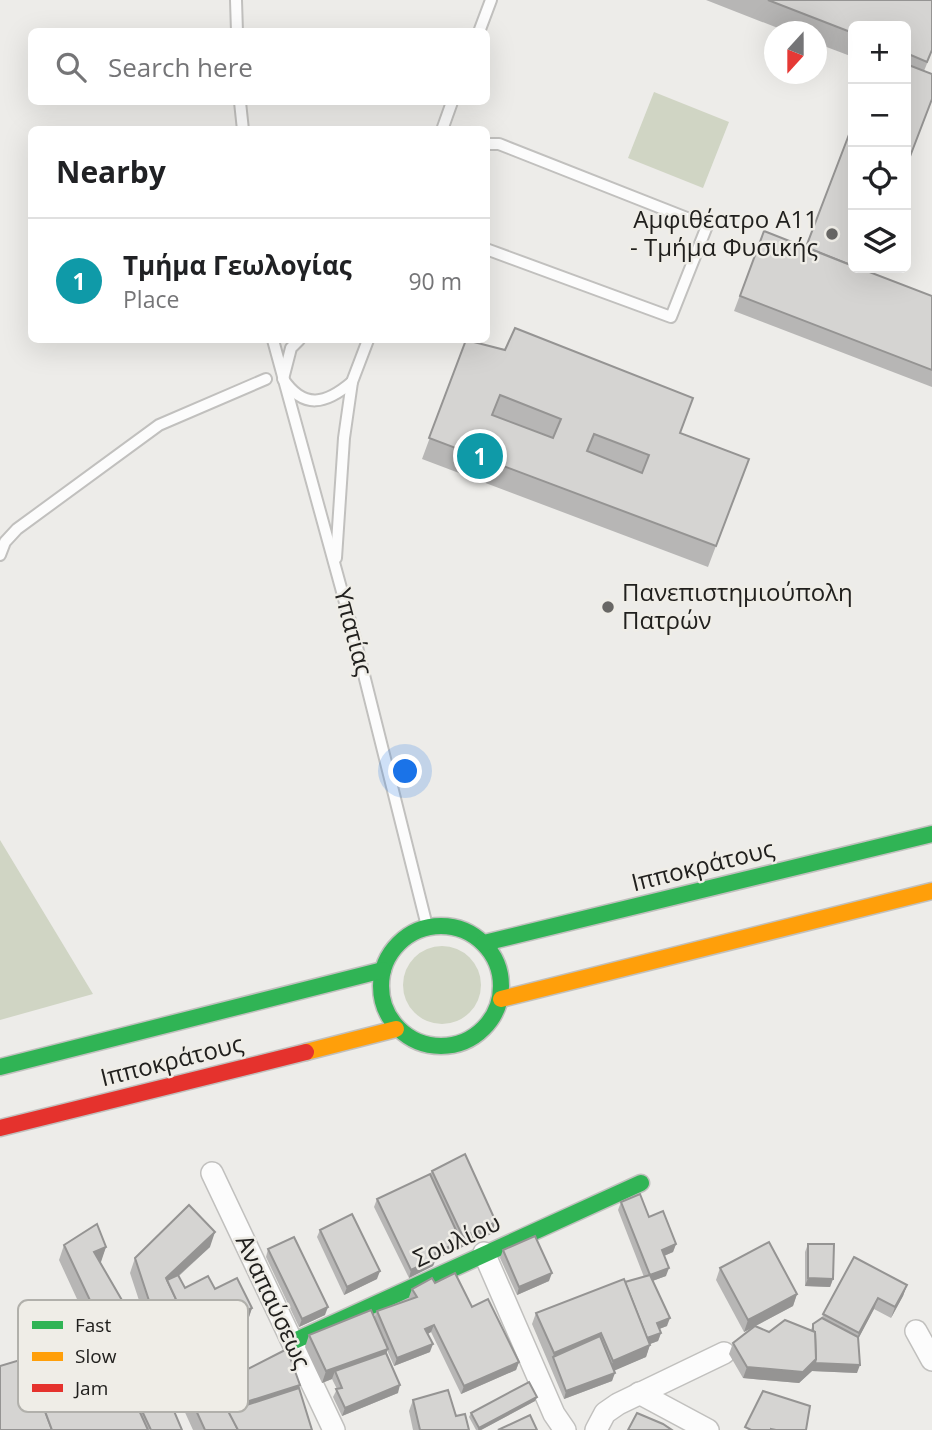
<!DOCTYPE html>
<html lang="en">
<head>
<meta charset="utf-8">
<style>
  :root { --surface:#fff; --page:#f2f2f2; --text:#202124; --muted:#757577; --line:#e0e0e0; --accent:#b45309 }
  body { margin:0; font-family:"Open Sans",sans-serif; background:var(--page); color:var(--text) }
  .controls { position:absolute; right:21px; top:21px; display:grid; overflow:hidden; border-radius:10px; box-shadow:0 7px 28px #0002 }
  .controls button { width:63px; height:63px; display:grid; place-items:center; padding:0; border:0; border-bottom:2px solid var(--line); background:var(--surface); color:var(--text); font:35px sans-serif }
  .compass { position:absolute; left:764px; top:21px; width:63px; height:63px; border-radius:50%; background:var(--surface); box-shadow:0 7px 28px #0002; rotate:201deg }
  .you { position:absolute; left:406px; top:772px; width:24px; height:24px; margin:-18px; border:5px solid #fff; border-radius:50%; background:#1a73e8; box-shadow:0 0 0 10px #1a73e833 }
  .badge { display:grid; place-items:center; width:46px; height:46px; border-radius:50%; background:var(--accent); color:#fff; font-size:23px; font-weight:700 }
  .pin { position:absolute; translate:-50% -50%; border:4px solid #fff; box-shadow:0 2px 7px #0006 }
  .list { margin:0; padding:0; list-style:none }
  h2 { display:flex; justify-content:space-between; align-items:center; height:91px; margin:0; padding:0 28px; font-size:30px }
  h2 small { font-size:23px; font-weight:400; color:var(--muted) }
  .list li { display:grid; grid-template-columns:46px 1fr auto; gap:21px; align-items:center; box-sizing:border-box; height:126px; padding:0 28px; border-top:2px solid var(--line) }
  .list b { display:block; font-size:26px; white-space:nowrap }
  .list p { margin:0; font-size:23px; white-space:nowrap; color:var(--muted) }
  .list em { font-size:23px; font-style:normal; color:var(--muted) }
  .icon { flex:none; width:38px; height:38px; fill:none; stroke:currentColor; stroke-width:2; stroke-linecap:round; stroke-linejoin:round }
  .map { position:relative; flex:none; width:932px; height:1430px; overflow:hidden }
  .search { position:absolute; background:var(--surface); box-shadow:0 7px 28px #0002; left:28px; top:28px; width:462px; height:77px; display:flex; align-items:center; gap:18px; box-sizing:border-box; padding:0 24px; border-radius:10px; color:var(--muted); font-size:26px }
  .panel { position:absolute; background:var(--surface); box-shadow:0 7px 28px #0002; left:28px; top:126px; width:462px; height:217px; border-radius:10px }
  .map>svg:first-child { display:block }
  .green { fill:#d0d5c4 }
  .lines { fill:none; stroke-linecap:round; stroke-linejoin:round }
  .lane-casing { stroke:#c1c0be; stroke-width:14 }
  .street-casing { stroke:#c1c0be; stroke-width:24 }
  .fast-casing { stroke:#c1c0be; stroke-width:19 }
  .slow-casing { stroke:#c1c0be; stroke-width:19 }
  .jam-casing { stroke:#c1c0be; stroke-width:19 }
  .lane { stroke:#fcfcfc; stroke-width:10 }
  .street { stroke:#fcfcfc; stroke-width:21 }
  .fast { stroke:#30b455; stroke-width:16 }
  .slow { stroke:#ff9f0a; stroke-width:16 }
  .jam { stroke:#e5322d; stroke-width:16 }
  .wall { fill:#b7b6b5 }
  .shaded-wall { fill:#959493 }
  .building { fill:#d5d4d2; stroke:#959493; stroke-width:2; fill-rule:evenodd }
  .poi-dot { fill:#686765; stroke:#efede7; stroke-width:2.5 }
  .labels { text-anchor:middle; stroke-width:5; stroke-linejoin:round; paint-order:stroke }
  .poi-label { font-size:24px; fill:#21201e; stroke:#efede7; text-anchor:end }
  .street-label { font-size:24px; fill:#21201e; stroke:#efede7 }
  .key { fill:#efede7; stroke:#b1b0ab; stroke-width:2 }
  .key-label { font-size:19px; fill:#21201e }
</style>
</head>
<body>
<div class="map">
<svg width="932" height="1430" viewBox="0 0 932 1430">
  <rect width="100%" height="100%" fill="#edece9"/>
  <g class="green">
    <path d="M 654,92 L 729,122 L 703,188 L 628,158 Z"/>
    <path d="M 0,840 L 93,994 L 0,1020 Z"/>
    <circle cx="442" cy="985" r="39"/>
  </g>
  <g class="lines">
    <defs>
      <g id="lane">
        <path d="M 236,0 L 237,32"/>
        <path d="M 479,32 L 491,0"/>
        <path d="M 240,102 L 243,130"/>
        <path d="M 442,130 L 452,102"/>
        <path d="M 486,144 L 499,144 L 707,226 L 671,317 L 486,249"/>
        <path d="M 273,340 L 355,639 L 427,926"/>
        <path d="M 299,340 L 291,348 L 283,379 C 304,410 326,404 352,382"/>
        <path d="M 0,555 L 5,542 L 17,529 L 159,425 L 266,379"/>
        <path d="M 336,558 L 344,438 L 352,382 L 368,340"/>
      </g>
      <g id="street">
        <path d="M 212,1173 L 334,1430"/>
        <path d="M 484,1253 L 554,1414 L 565,1430"/>
        <path d="M 916,1331 L 932,1360"/>
        <path d="M 639,1393 L 708,1430"/>
        <path d="M 596,1430 L 605,1413 L 618,1404 L 724,1353"/>
      </g>
      <g id="fast">
        <circle cx="441" cy="986" r="60"/>
        <path d="M 484,943 L 932,834"/>
        <path d="M 0,1067 L 383,970"/>
        <path d="M 292,1342 L 641,1183"/>
      </g>
      <g id="slow">
        <path d="M 501,999 L 932,891"/>
        <path d="M 306,1052 L 396,1029"/>
      </g>
      <path id="jam" d="M 0,1128 L 306,1052"/>
    </defs>
    <use href="#lane" class="lane-casing"/>
    <use href="#street" class="street-casing"/>
    <use href="#fast" class="fast-casing"/>
    <use href="#slow" class="slow-casing"/>
    <use href="#jam" class="jam-casing"/>
    <use href="#lane" class="lane"/>
    <use href="#street" class="street"/>
    <use href="#fast" class="fast"/>
    <use href="#slow" class="slow"/>
    <use href="#jam" class="jam"/>
  </g>
  <g class="wall">
    <path d="M 706,0 L 932,0 L 932,51 L 924,71 L 906,167 L 906,26 L 853,26 L 853,57 L 816,43 L 816,32 L 788,32 Z"/>
    <path d="M 764,231 L 932,296 L 932,387 L 734,311 Z"/>
    <path d="M 466,340 L 505,350 L 681,433 L 749,459 L 708,567 L 422,459 Z"/>
    <path d="M 432,1171 L 491,1234 L 436,1259 L 433,1266 L 409,1278 L 374,1207 L 377,1199 L 430,1174 Z"/>
    <path d="M 621,1202 L 649,1217 L 676,1244 L 673,1252 L 664,1256 L 666,1276 L 652,1281 L 667,1326 L 659,1329 L 661,1333 L 658,1341 L 650,1344 L 646,1357 L 614,1370 L 612,1381 L 564,1399 L 532,1324 L 536,1313 L 625,1282 L 644,1277 L 618,1210 Z"/>
    <path d="M 320,1230 L 377,1279 L 344,1295 L 317,1237 Z"/>
    <path d="M 808,1244 L 833,1279 L 830,1287 L 805,1286 L 805,1252 Z"/>
    <path d="M 64,1245 L 106,1247 L 100,1262 L 182,1430 L 0,1430 L 31,1374 L 32,1376 L 88,1372 L 107,1364 L 59,1260 Z"/>
    <path d="M 210,1247 L 179,1276 L 185,1288 L 215,1289 L 252,1308 L 248,1320 L 197,1344 L 212,1375 L 244,1371 L 299,1388 L 312,1430 L 193,1430 L 152,1340 L 130,1273 L 135,1258 Z"/>
    <path d="M 268,1249 L 325,1315 L 299,1327 L 266,1257 Z"/>
    <path d="M 503,1250 L 549,1281 L 517,1295 L 500,1258 Z"/>
    <path d="M 720,1268 L 797,1294 L 793,1306 L 744,1332 L 716,1280 Z"/>
    <path d="M 435,1283 L 472,1307 L 519,1362 L 516,1370 L 461,1394 L 431,1332 L 428,1334 L 430,1352 L 394,1366 L 387,1350 L 386,1353 L 398,1393 L 342,1416 L 333,1397 L 337,1389 L 332,1379 L 322,1383 L 305,1347 L 309,1335 L 374,1318 L 377,1311 L 411,1299 L 409,1297 L 412,1289 Z"/>
    <path d="M 907,1285 L 903,1296 L 891,1318 L 874,1309 L 858,1339 L 857,1373 L 812,1371 L 799,1383 L 743,1378 L 729,1354 L 733,1343 L 769,1332 L 811,1330 L 813,1324 L 822,1318 L 823,1314 Z"/>
    <path d="M 537,1397 L 535,1401 L 481,1430 L 476,1430 L 469,1417 L 471,1413 Z"/>
    <path d="M 413,1400 L 456,1416 L 469,1430 L 413,1430 L 409,1411 Z"/>
  </g>
  <g class="shaded-wall">
    <path d="M 496,1222 L 491,1234 L 436,1259 L 433,1266 L 409,1278 L 411,1270 L 435,1253 L 461,1241 L 463,1237 Z"/>
    <path d="M 215,1232 L 210,1247 L 167,1286 L 166,1278 Z"/>
    <path d="M 676,1244 L 673,1252 L 659,1258 L 662,1250 Z"/>
    <path d="M 106,1247 L 101,1262 L 89,1267 L 94,1252 Z"/>
    <path d="M 669,1268 L 666,1276 L 647,1283 L 650,1275 Z"/>
    <path d="M 380,1271 L 377,1279 L 344,1295 L 347,1287 Z"/>
    <path d="M 552,1273 L 549,1281 L 517,1295 L 519,1287 Z"/>
    <path d="M 808,1278 L 833,1279 L 830,1287 L 805,1286 Z"/>
    <path d="M 907,1285 L 903,1296 L 891,1318 L 895,1307 Z"/>
    <path d="M 797,1294 L 793,1306 L 744,1332 L 748,1320 Z"/>
    <path d="M 878,1298 L 874,1309 L 855,1345 L 859,1333 Z"/>
    <path d="M 328,1307 L 325,1315 L 299,1327 L 302,1319 Z"/>
    <path d="M 252,1308 L 248,1320 L 187,1349 L 192,1337 Z"/>
    <path d="M 670,1318 L 667,1326 L 654,1331 L 657,1323 Z"/>
    <path d="M 434,1325 L 431,1332 L 422,1337 L 425,1329 Z"/>
    <path d="M 601,1333 L 597,1344 L 553,1357 L 554,1353 Z"/>
    <path d="M 661,1333 L 658,1341 L 642,1347 L 645,1339 Z"/>
    <path d="M 433,1344 L 430,1352 L 394,1366 L 397,1358 Z"/>
    <path d="M 650,1345 L 646,1357 L 609,1373 L 613,1361 Z"/>
    <path d="M 388,1349 L 383,1361 L 335,1371 L 332,1379 L 322,1383 L 326,1371 Z"/>
    <path d="M 816,1359 L 860,1365 L 857,1373 L 812,1371 L 799,1383 L 743,1378 L 747,1367 Z"/>
    <path d="M 519,1362 L 516,1370 L 461,1394 L 464,1386 Z"/>
    <path d="M 615,1373 L 612,1381 L 564,1399 L 566,1391 Z"/>
    <path d="M 300,1385 L 296,1396 L 226,1418 L 225,1409 Z"/>
    <path d="M 400,1385 L 398,1393 L 342,1416 L 345,1408 Z"/>
    <path d="M 537,1397 L 535,1401 L 481,1430 L 478,1430 L 479,1428 Z"/>
  </g>
  <g class="building">
    <path d="M 768,0 L 932,0 L 932,50 L 927,62 L 906,53 L 906,26 L 853,26 L 853,33 Z"/>
    <path d="M 906,64 L 932,74 L 932,99 L 906,167 Z"/>
    <path d="M 853,124 L 853,266 L 806,247 Z"/>
    <path d="M 764,231 L 853,266 L 853,268 L 859,268 L 932,296 L 932,370 L 740,296 Z"/>
    <path d="M 515,328 L 693,398 L 680,433 L 749,459 L 716,546 L 429,438 L 466,340 L 505,350 ZM 500,395 L 561,419 L 553,438 L 492,415 ZM 594,434 L 649,455 L 642,473 L 587,451 Z"/>
    <path d="M 465,1154 L 496,1222 L 463,1237 L 432,1171 Z"/>
    <path d="M 430,1174 L 461,1241 L 435,1253 L 436,1258 L 411,1270 L 377,1199 Z"/>
    <path d="M 640,1194 L 649,1217 L 663,1211 L 676,1244 L 662,1250 L 669,1268 L 650,1275 L 621,1202 Z"/>
    <path d="M 189,1205 L 215,1232 L 166,1278 L 238,1430 L 205,1430 L 157,1325 L 135,1258 Z"/>
    <path d="M 352,1214 L 380,1271 L 347,1287 L 320,1230 Z"/>
    <path d="M 97,1224 L 106,1247 L 94,1252 L 141,1333 L 182,1430 L 151,1430 L 64,1245 Z"/>
    <path d="M 535,1236 L 552,1273 L 519,1287 L 503,1250 Z"/>
    <path d="M 294,1237 L 328,1307 L 302,1319 L 268,1249 Z"/>
    <path d="M 769,1242 L 797,1294 L 748,1320 L 720,1268 Z"/>
    <path d="M 808,1244 L 834,1244 L 833,1279 L 808,1278 Z"/>
    <path d="M 854,1257 L 907,1285 L 895,1307 L 878,1298 L 859,1333 L 823,1314 Z"/>
    <path d="M 455,1273 L 472,1307 L 488,1299 L 519,1362 L 464,1386 L 434,1325 L 425,1329 L 433,1344 L 397,1358 L 377,1311 L 417,1297 L 412,1289 L 432,1278 L 435,1283 Z"/>
    <path d="M 178,1275 L 185,1288 L 208,1276 L 215,1289 L 237,1278 L 252,1308 L 193,1336 L 167,1280 Z"/>
    <path d="M 650,1275 L 670,1318 L 657,1323 L 661,1333 L 647,1338 L 625,1282 Z"/>
    <path d="M 624,1279 L 650,1345 L 613,1361 L 601,1333 L 554,1353 L 536,1313 Z"/>
    <path d="M 371,1310 L 388,1349 L 326,1371 L 309,1335 Z"/>
    <path d="M 822,1318 L 858,1337 L 860,1365 L 815,1363 L 816,1359 L 815,1332 L 813,1331 L 813,1324 Z"/>
    <path d="M 785,1320 L 815,1332 L 816,1359 L 803,1372 L 747,1367 L 733,1343 L 755,1326 L 769,1332 Z"/>
    <path d="M 600,1336 L 615,1373 L 566,1391 L 553,1357 Z"/>
    <path d="M 287,1349 L 300,1385 L 227,1408 L 212,1375 L 238,1362 L 244,1371 Z"/>
    <path d="M 386,1353 L 400,1385 L 345,1408 L 336,1389 L 342,1388 L 335,1371 Z"/>
    <path d="M 30,1357 L 31,1374 L 52,1430 L 0,1430 L 0,1366 Z"/>
    <path d="M 116,1360 L 148,1430 L 52,1430 L 32,1376 L 73,1362 L 85,1362 L 88,1372 Z"/>
    <path d="M 529,1382 L 537,1397 L 479,1428 L 471,1413 Z"/>
    <path d="M 299,1388 L 312,1430 L 238,1430 L 228,1411 Z"/>
    <path d="M 448,1390 L 456,1416 L 465,1414 L 469,1430 L 420,1430 L 413,1400 Z"/>
    <path d="M 763,1391 L 810,1406 L 806,1430 L 776,1430 L 771,1429 L 771,1430 L 751,1430 L 745,1427 Z"/>
    <path d="M 637,1413 L 663,1424 L 672,1430 L 628,1430 Z"/>
    <path d="M 530,1415 L 537,1430 L 498,1430 Z"/>
  </g>
  <g class="poi-dot">
    <circle cx="832" cy="234" r="7"/>
    <circle cx="608" cy="607" r="7"/>
  </g>
  <g class="labels">
    <g class="poi-label">
      <text x="818" y="228">Αμφιθέατρο Α11<tspan x="818" dy="28">- Τμήμα Φυσικής</tspan></text>
      <text x="622" y="601" text-anchor="start">Πανεπιστημιούπολη<tspan x="622" dy="28">Πατρών</tspan></text>
    </g>
    <g class="street-label">
      <text transform="translate(353 632) rotate(75)" y="8">Υπατίας</text>
      <text transform="translate(703 866) rotate(-14)" y="8">Ιπποκράτους</text>
      <text transform="translate(172 1061) rotate(-14)" y="8">Ιπποκράτους</text>
      <text transform="translate(457 1241) rotate(-25)" y="8">Σουλίου</text>
      <text transform="translate(273 1302) rotate(65)" y="8">Αναπαύσεως</text>
    </g>
  </g>
  <rect x="18" y="1300" width="230" height="112" rx="10" class="key"/>
  <rect x="32" y="1321" width="31" height="8" fill="#30b455"/>
  <rect x="32" y="1352" width="31" height="9" fill="#ff9f0a"/>
  <rect x="32" y="1384" width="31" height="8" fill="#e5322d"/>
  <g class="key-label">
    <text x="75" y="1332">Fast</text>
    <text x="75" y="1363">Slow</text>
    <text x="75" y="1395">Jam</text>
  </g>
</svg>
<div class="controls">
<button>+</button>
<button>−</button>
<button><svg class="icon" aria-label="locate" viewBox="0 0 24 24"><circle cx="12" cy="12" r="6"/><path d="M12 2v4M12 18v4M2 12h4M18 12h4"/></svg></button>
<button><svg class="icon" aria-label="layers" viewBox="0 0 24 24"><path d="M12 4l9 5-9 5-9-5zM3 14l9 5 9-5"/></svg></button>
</div>
<svg class="compass" viewBox="-18 -18 36 36"><path d="M0-13l5 13h-10z" fill="#e53935"/><path d="M0 13l5-13h-10z" fill="#757577"/></svg>
<div class="you"></div>
<div class="pin badge" style="left:480px;top:456px;background:#0f9aa8">1</div>
<div class="search"><svg class="icon" aria-label="search" viewBox="0 0 24 24"><circle cx="10" cy="10" r="6"/><path d="M15 15l6 6"/></svg>Search here</div>
<section class="panel">
<h2>Nearby<small></small></h2>
<ul class="list">
<li><span class="badge" style="background:#0f9aa8">1</span><div><b>Τμήμα Γεωλογίας</b><p>Place</p></div><em>90 m</em></li>
</ul>
</section>
</div>
</body>
</html>
